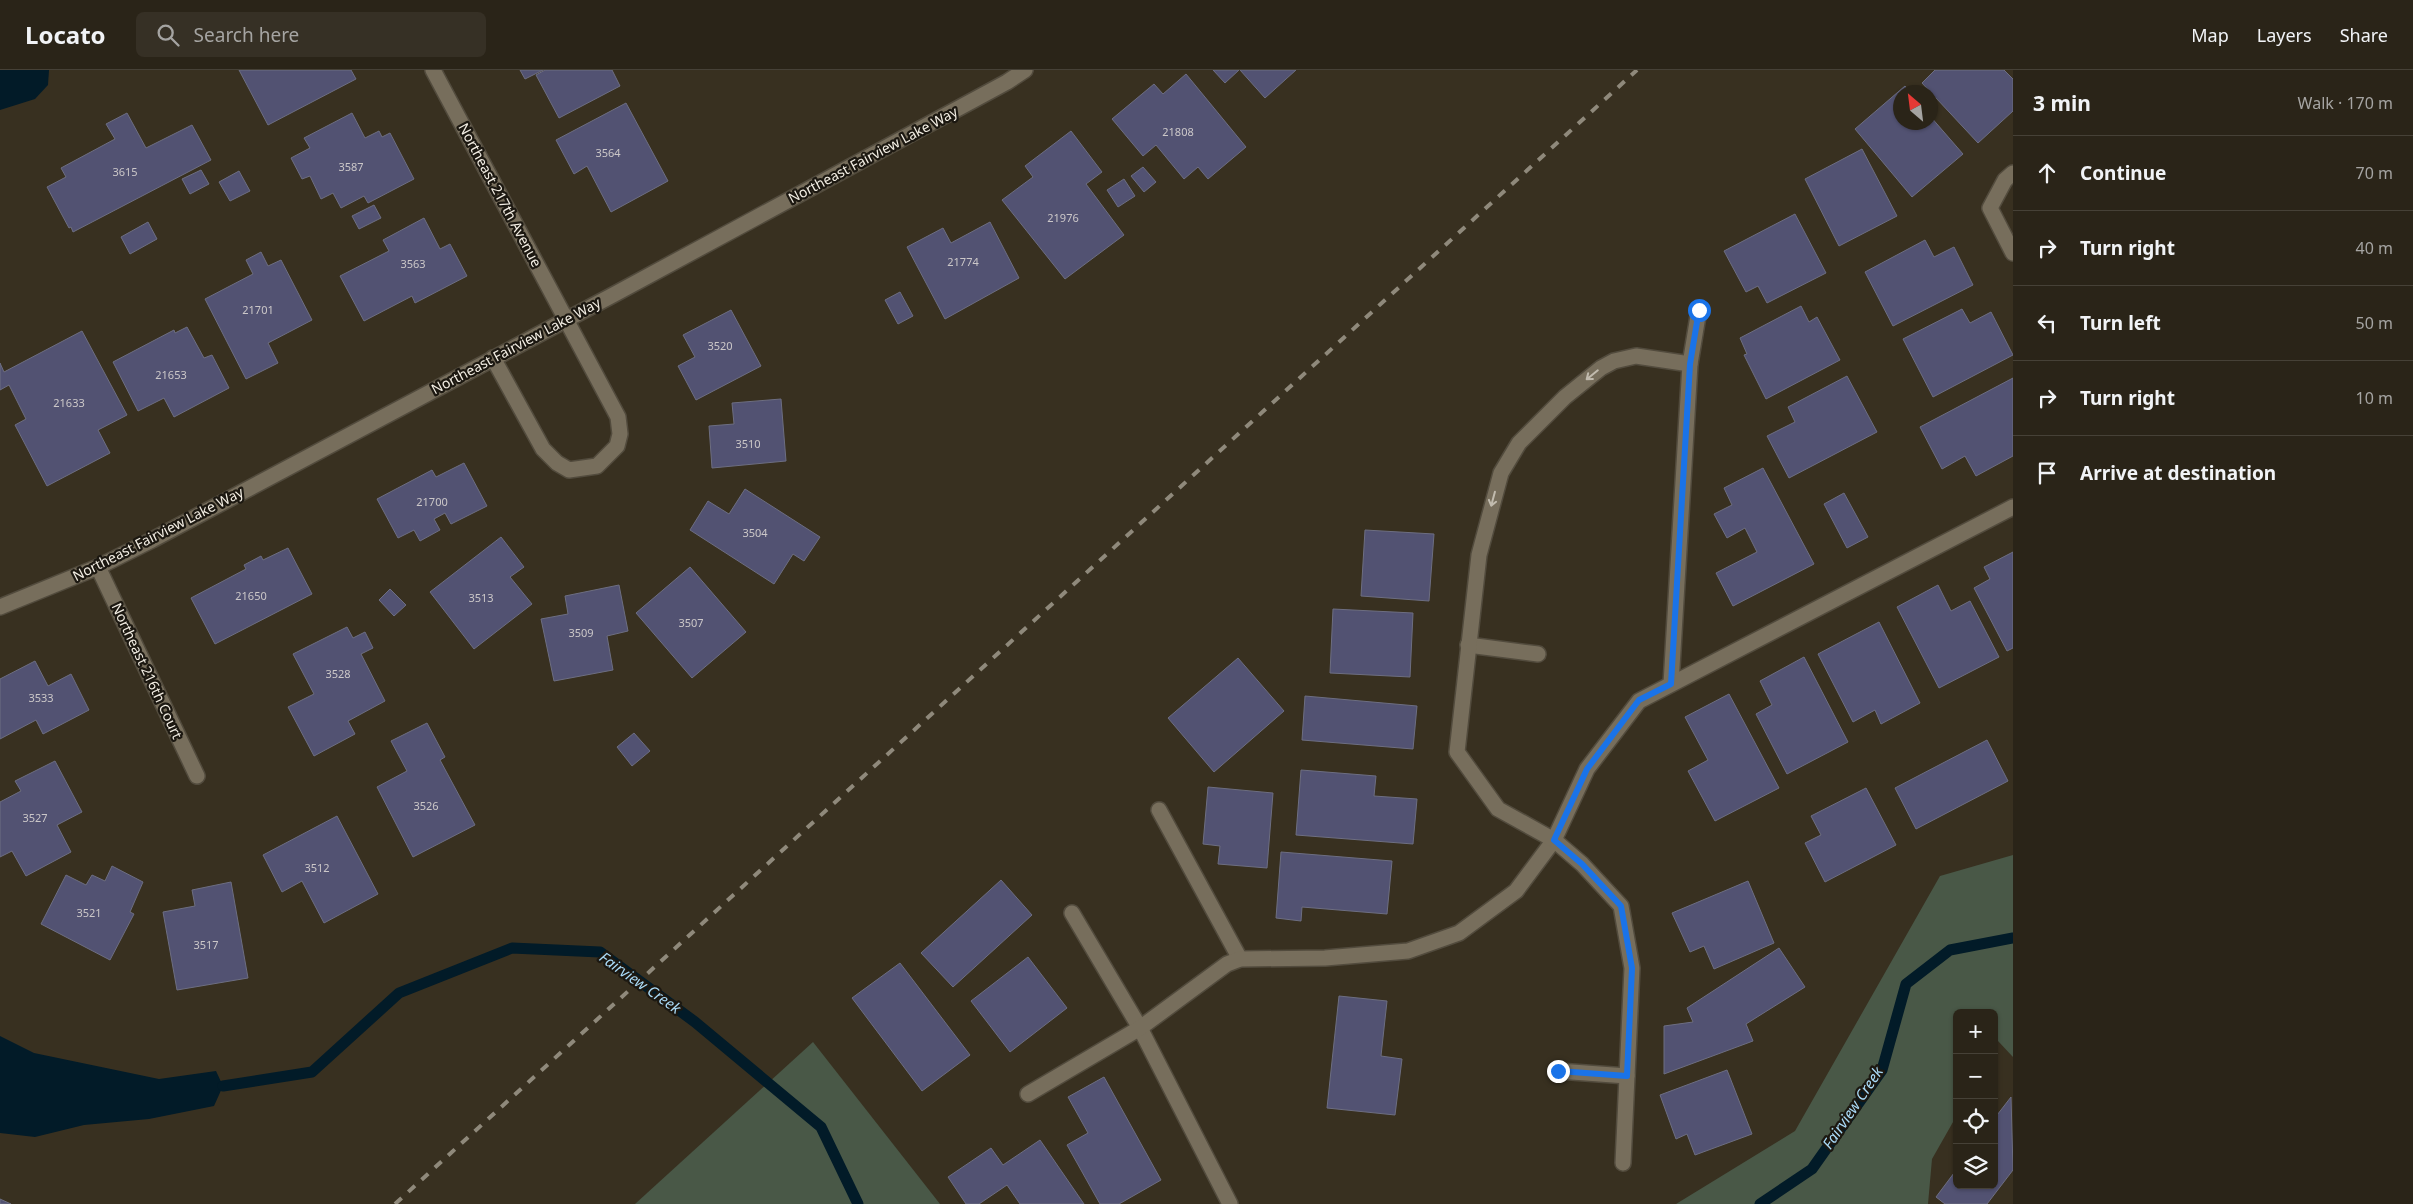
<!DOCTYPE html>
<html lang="en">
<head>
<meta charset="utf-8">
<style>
  :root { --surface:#2a2418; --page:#363025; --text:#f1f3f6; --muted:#a5a4a2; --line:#464137 }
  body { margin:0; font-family:"Noto Sans",sans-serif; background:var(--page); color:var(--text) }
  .controls { position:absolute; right:15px; bottom:15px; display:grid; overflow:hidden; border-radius:8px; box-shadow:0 1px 4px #0004 }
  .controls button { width:45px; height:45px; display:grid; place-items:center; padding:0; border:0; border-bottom:1px solid var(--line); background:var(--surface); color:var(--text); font:25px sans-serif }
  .compass { position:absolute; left:1893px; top:15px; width:45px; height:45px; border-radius:50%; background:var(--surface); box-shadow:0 1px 4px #0004; rotate:332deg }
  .stop { position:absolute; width:15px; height:15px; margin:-11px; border:4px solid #1a73e8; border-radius:50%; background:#fff }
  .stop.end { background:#1a73e8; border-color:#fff; box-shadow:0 1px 5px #0008 }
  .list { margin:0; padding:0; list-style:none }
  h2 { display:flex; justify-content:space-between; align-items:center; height:65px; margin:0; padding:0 20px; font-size:21px }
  h2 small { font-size:16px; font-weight:400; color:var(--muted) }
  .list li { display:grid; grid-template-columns:32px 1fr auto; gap:15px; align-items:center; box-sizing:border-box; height:75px; padding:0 20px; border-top:1px solid var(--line) }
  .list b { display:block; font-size:19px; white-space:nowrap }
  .list em { font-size:16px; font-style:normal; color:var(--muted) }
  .icon { flex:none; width:28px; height:28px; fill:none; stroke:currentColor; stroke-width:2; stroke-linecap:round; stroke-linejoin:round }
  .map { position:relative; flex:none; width:2013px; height:1134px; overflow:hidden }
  header { display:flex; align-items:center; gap:30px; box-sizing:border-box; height:70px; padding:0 25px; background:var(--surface); border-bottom:1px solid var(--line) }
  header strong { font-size:24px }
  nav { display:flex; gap:28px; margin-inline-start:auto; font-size:18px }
  .search { width:350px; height:45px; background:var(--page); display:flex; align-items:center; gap:12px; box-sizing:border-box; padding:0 18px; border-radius:8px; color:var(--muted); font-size:19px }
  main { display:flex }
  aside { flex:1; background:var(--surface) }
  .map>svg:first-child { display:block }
  .green { fill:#495847 }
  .water { fill:#021b28 }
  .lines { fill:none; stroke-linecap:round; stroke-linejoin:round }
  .stream { stroke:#021b28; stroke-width:11 }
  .building { fill:#525272; stroke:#6d6e81 }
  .minor-casing { stroke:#524b3d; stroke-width:18 }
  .minor { stroke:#776e5c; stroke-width:15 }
  .rail { stroke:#8f897b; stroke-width:4; stroke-dasharray:9 9; stroke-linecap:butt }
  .oneway { stroke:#c1bbae }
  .route { stroke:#1a73e8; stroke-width:6 }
  .labels { text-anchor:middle; stroke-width:4.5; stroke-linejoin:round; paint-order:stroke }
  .number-label { font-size:11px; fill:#cbc7c8 }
  .street-label { font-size:14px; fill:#f3eee4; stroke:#1c1811 }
  .water-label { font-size:15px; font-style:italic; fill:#aadbf8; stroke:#1c1811 }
</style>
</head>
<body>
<header>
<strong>Locato</strong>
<div class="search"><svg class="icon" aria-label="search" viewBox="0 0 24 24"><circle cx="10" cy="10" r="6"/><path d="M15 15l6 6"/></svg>Search here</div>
<nav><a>Map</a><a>Layers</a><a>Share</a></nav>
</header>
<main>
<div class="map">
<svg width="2013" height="1134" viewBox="0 0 2013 1134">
  <rect width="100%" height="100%" fill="#383020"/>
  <g class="green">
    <path d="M 2013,785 L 2013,987 L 1998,971 L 1994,978 L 1994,943 L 1957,943 L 1957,1045 L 1932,1089 L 1928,1134 L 1676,1134 L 1795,1061 L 1940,806 Z"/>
    <path d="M 813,972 L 940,1134 L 635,1134 Z"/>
  </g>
  <g class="water">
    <path d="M 0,0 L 49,0 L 48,15 L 35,29 L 0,40 Z"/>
    <path d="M 0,966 L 34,983 L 159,1009 L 216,1001 L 223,1016 L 214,1036 L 149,1049 L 84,1055 L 35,1067 L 0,1063 Z"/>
  </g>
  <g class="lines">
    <g class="stream">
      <path d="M 223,1016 L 312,1002 L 399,923 L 512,878 L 600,882 L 695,952 L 821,1057 L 858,1134"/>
      <path d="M 1760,1134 L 1812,1099 L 1882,1000 L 1906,914 L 1950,880 L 2013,868"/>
    </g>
  </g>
  <g class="building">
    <path d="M 239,0 L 351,0 L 356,9 L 268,55 Z"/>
    <path d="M 520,0 L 543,0 L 525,9 Z"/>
    <path d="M 545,0 L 612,0 L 620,16 L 559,48 L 536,5 Z"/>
    <path d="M 1213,0 L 1239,0 L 1225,13 Z"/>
    <path d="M 1240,0 L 1296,0 L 1265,28 Z"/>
    <path d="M 1935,0 L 2004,0 L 2013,9 L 2013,41 L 1978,73 L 1922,13 Z"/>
    <path d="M 1186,4 L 1246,77 L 1208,109 L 1198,97 L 1184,109 L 1156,75 L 1143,86 L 1112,49 L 1154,14 L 1163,24 Z"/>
    <path d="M 1905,16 L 1910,22 L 1900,22 L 1900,52 L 1930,52 L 1930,46 L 1963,84 L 1912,127 L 1855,59 Z"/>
    <path d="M 626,33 L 668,111 L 611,142 L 587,96 L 574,104 L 556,70 Z"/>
    <path d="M 127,43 L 146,78 L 192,55 L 211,90 L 73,162 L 71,157 L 69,158 L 47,117 L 66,107 L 61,98 L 115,69 L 106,54 Z"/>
    <path d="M 352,43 L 365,68 L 379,61 L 382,67 L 390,63 L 414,109 L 368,133 L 364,126 L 341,138 L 333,123 L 321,129 L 310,106 L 302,109 L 291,88 L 310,78 L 304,68 Z"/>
    <path d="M 1071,61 L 1102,102 L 1086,114 L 1124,165 L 1065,209 L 1002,130 L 1033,107 L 1025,96 Z"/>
    <path d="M 1862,79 L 1897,146 L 1839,176 L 1805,109 Z"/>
    <path d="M 1143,97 L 1156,112 L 1144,122 L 1131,106 Z"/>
    <path d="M 201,100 L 209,114 L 190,124 L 182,109 Z"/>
    <path d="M 239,101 L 250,121 L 230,131 L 219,112 Z"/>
    <path d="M 1124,109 L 1135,126 L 1118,137 L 1107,120 Z"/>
    <path d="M 374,135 L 381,148 L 359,159 L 352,146 Z"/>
    <path d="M 1795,144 L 1826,203 L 1767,233 L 1758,216 L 1746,222 L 1724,181 Z"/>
    <path d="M 424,148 L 440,179 L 450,174 L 467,206 L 415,233 L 412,226 L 364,251 L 340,206 L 389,181 L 383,170 Z"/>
    <path d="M 148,152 L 157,169 L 130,184 L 121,167 Z"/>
    <path d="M 990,152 L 1019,208 L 945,249 L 907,177 L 943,158 L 951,173 Z"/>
    <path d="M 1925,170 L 1934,187 L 1954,177 L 1973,215 L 1893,256 L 1865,202 Z"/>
    <path d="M 261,182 L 268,196 L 281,190 L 312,250 L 268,273 L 278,293 L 246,309 L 205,229 L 253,204 L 246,190 Z"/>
    <path d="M 900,222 L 913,246 L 898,254 L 885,230 Z"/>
    <path d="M 1801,236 L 1809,252 L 1817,247 L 1840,290 L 1766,329 L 1744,285 L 1747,284 L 1740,268 Z"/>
    <path d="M 1962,239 L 1970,253 L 1991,242 L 2013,285 L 1933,327 L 1903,269 Z"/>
    <path d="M 731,240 L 761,296 L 696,330 L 678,296 L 695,287 L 683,265 Z"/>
    <path d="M 187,257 L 204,288 L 212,285 L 229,318 L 174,347 L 164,328 L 138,341 L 113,292 L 174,260 L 175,263 Z"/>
    <path d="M 82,261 L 127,345 L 98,360 L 110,383 L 47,416 L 15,355 L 26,349 L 9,315 L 0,320 L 0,293 L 4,302 Z"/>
    <path d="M 1847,306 L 1877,362 L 1789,408 L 1767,366 L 1795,352 L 1788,337 Z"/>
    <path d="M 2013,308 L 2013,386 L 1976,406 L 1965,386 L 1942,399 L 1920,357 Z"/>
    <path d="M 781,329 L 786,391 L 712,398 L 709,356 L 734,354 L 732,333 Z"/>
    <path d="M 464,393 L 487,436 L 451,454 L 445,443 L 434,449 L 440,460 L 420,471 L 414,460 L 398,468 L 377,429 L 432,400 L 436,407 Z"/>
    <path d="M 1763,398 L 1814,494 L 1733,536 L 1716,503 L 1757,482 L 1745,458 L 1727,468 L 1714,444 L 1732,435 L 1724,418 Z"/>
    <path d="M 745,419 L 820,467 L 804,491 L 793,484 L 774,514 L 690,460 L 708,431 L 729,444 Z"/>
    <path d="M 1844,423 L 1868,467 L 1847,478 L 1824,434 Z"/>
    <path d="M 1365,460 L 1434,464 L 1429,531 L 1361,526 Z"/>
    <path d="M 501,467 L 524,497 L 510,507 L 532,534 L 474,579 L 430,522 Z"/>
    <path d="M 288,478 L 312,524 L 215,574 L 191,528 L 246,499 L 244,495 L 261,486 L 263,490 Z"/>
    <path d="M 2013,482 L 2013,578 L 2007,581 L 1974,518 L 1990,509 L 1984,497 Z"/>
    <path d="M 690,497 L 746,562 L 692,608 L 636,543 Z"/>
    <path d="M 619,515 L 628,561 L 607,566 L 613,600 L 554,611 L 541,549 L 568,544 L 565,526 Z"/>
    <path d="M 1938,515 L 1951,541 L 1970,531 L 1999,587 L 1939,618 L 1897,537 Z"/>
    <path d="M 390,519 L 406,535 L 394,546 L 379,530 Z"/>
    <path d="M 1333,539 L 1413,543 L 1410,607 L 1330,603 Z"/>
    <path d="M 1879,552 L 1920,633 L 1881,654 L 1875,640 L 1853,652 L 1818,584 Z"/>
    <path d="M 347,557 L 353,568 L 365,562 L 373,578 L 361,584 L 385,631 L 348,651 L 355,664 L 314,686 L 288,637 L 314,624 L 293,584 Z"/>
    <path d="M 1804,587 L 1848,672 L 1787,704 L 1756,644 L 1772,635 L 1760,611 Z"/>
    <path d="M 1238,588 L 1284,641 L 1214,702 L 1168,648 Z"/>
    <path d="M 35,591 L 48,616 L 71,604 L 89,640 L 43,664 L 36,650 L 0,669 L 0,609 Z"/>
    <path d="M 1729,624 L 1779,718 L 1715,751 L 1688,701 L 1708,690 L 1685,647 Z"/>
    <path d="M 1305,626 L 1417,636 L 1413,679 L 1302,670 Z"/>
    <path d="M 427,653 L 445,687 L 440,690 L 475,755 L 413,787 L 377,717 L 407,701 L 391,671 Z"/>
    <path d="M 634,663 L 650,681 L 632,696 L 617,677 Z"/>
    <path d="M 1987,670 L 2008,711 L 1916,759 L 1895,718 Z"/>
    <path d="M 55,691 L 82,742 L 57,755 L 71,782 L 26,806 L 12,781 L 0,787 L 0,732 L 21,721 L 15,711 Z"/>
    <path d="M 1301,700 L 1376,706 L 1374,726 L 1417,729 L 1413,774 L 1296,765 Z"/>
    <path d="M 1208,717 L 1273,723 L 1267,798 L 1218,794 L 1220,776 L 1203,774 Z"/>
    <path d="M 1866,718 L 1896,775 L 1825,812 L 1805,773 L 1821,765 L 1811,746 Z"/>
    <path d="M 337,746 L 378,824 L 324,853 L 302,811 L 282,822 L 263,785 Z"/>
    <path d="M 1281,782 L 1392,791 L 1387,844 L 1302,837 L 1301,851 L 1276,848 Z"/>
    <path d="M 112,796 L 143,812 L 130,842 L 134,844 L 110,890 L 41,854 L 66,805 L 86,815 L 92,805 L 105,811 Z"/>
    <path d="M 1001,810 L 1032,845 L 953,917 L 921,883 Z"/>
    <path d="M 1748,811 L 1774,873 L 1714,899 L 1704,876 L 1690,882 L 1672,843 Z"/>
    <path d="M 231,812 L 248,908 L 177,920 L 163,842 L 195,836 L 192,820 Z"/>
    <path d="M 1779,878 L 1805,917 L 1746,954 L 1753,971 L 1664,1004 L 1664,956 L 1693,952 L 1687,938 Z"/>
    <path d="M 1028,887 L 1067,938 L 1010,982 L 971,931 Z"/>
    <path d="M 900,893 L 970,985 L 922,1021 L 852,928 Z"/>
    <path d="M 1339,926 L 1387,931 L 1381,986 L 1402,989 L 1395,1045 L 1327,1038 Z"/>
    <path d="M 1727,1000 L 1752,1064 L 1695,1085 L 1687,1064 L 1676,1069 L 1660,1025 Z"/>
    <path d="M 1104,1007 L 1161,1110 L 1119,1134 L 1100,1134 L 1067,1075 L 1088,1063 L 1068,1027 Z"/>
    <path d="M 2011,1027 L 2013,1100 L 1987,1134 L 1945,1134 L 1936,1127 L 1957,1099 L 1957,1115 L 1994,1115 L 1994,1049 Z"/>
    <path d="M 1040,1070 L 1084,1134 L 1020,1134 L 1007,1115 L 979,1134 L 966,1134 L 948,1107 L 991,1078 L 1003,1095 Z"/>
    <path d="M 0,1129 L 11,1134 L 0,1134 Z"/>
  </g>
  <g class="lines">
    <defs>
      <g id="minor">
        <path d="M 433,0 L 618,347 L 620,364 L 617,376 L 597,396 L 569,400 L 557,393 L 543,379 L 493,288"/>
        <path d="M 2013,103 L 2005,110 L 1990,138 L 2013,183"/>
        <path d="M 98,497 L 197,706"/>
        <path d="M 0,537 L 98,497 L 152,470 L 613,225 L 1007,12 L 1025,0"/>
        <path d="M 1468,575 L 1538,584"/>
        <path d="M 1671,614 L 1690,294 L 1699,240"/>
        <path d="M 1159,740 L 1240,889"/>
        <path d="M 1072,843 L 1140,958 L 1230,1134"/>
        <path d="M 1558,1001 L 1627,1006"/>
        <path d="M 1028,1024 L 1140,958 L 1227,894 L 1240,889 L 1325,888 L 1408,881 L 1459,863 L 1516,821 L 1554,770 L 1587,699 L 1639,631 L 2013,437"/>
        <path d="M 1623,1093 L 1632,898 L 1621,836 L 1582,794 L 1554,770 L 1498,739 L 1457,682 L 1479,485 L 1501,403 L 1519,373 L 1565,327 L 1601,298 L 1614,291 L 1636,286 L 1690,294"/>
      </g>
    </defs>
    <use href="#minor" class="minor-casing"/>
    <use href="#minor" class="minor"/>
    <path class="rail" d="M 395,1134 L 1637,0"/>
  </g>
  <defs><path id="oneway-shaft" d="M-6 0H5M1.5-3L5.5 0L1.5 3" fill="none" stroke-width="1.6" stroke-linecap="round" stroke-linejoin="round" transform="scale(1.25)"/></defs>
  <g class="oneway">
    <use href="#oneway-shaft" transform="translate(1592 305) rotate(141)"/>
    <use href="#oneway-shaft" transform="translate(1493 429) rotate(105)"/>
  </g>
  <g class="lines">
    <path class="route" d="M 1558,1001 L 1627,1006 L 1632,898 L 1621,836 L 1582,794 L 1554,770 L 1587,699 L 1639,630 L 1671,614 L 1690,294 L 1699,240"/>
  </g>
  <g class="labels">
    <g class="number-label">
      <text x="1178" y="66">21808</text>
      <text x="608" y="87">3564</text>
      <text x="351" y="101">3587</text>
      <text x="125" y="106">3615</text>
      <text x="1063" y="152">21976</text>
      <text x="963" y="196">21774</text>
      <text x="413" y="198">3563</text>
      <text x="258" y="244">21701</text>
      <text x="720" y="280">3520</text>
      <text x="171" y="309">21653</text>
      <text x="69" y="337">21633</text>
      <text x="748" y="378">3510</text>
      <text x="432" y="436">21700</text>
      <text x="755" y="467">3504</text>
      <text x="251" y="530">21650</text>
      <text x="481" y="532">3513</text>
      <text x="691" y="557">3507</text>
      <text x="581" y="567">3509</text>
      <text x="338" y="608">3528</text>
      <text x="41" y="632">3533</text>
      <text x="426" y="740">3526</text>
      <text x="35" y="752">3527</text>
      <text x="317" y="802">3512</text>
      <text x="89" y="847">3521</text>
      <text x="206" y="879">3517</text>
    </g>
    <g class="street-label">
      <text transform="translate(873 85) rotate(-28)" y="5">Northeast Fairview Lake Way</text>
      <text transform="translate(500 125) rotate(62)" y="5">Northeast 217th Avenue</text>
      <text transform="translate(516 276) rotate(-28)" y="5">Northeast Fairview Lake Way</text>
      <text transform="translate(158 464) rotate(-27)" y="5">Northeast Fairview Lake Way</text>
      <text transform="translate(147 601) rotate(65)" y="5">Northeast 216th Court</text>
    </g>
    <g class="water-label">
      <text transform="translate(640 913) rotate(35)" y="5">Fairview Creek</text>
      <text transform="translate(1853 1038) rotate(-56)" y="5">Fairview Creek</text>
    </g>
  </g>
</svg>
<div class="controls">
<button>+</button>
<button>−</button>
<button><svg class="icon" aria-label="locate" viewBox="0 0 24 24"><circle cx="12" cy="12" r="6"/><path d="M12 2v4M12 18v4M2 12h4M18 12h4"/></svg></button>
<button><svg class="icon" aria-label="layers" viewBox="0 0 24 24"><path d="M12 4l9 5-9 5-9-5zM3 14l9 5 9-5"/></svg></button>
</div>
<svg class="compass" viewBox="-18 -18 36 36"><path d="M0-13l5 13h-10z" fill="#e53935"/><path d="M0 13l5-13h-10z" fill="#a5a4a2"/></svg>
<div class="stop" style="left:1699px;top:240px"></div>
<div class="stop end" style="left:1558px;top:1001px"></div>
</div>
<aside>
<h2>3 min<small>Walk · 170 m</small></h2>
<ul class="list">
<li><svg class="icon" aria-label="ahead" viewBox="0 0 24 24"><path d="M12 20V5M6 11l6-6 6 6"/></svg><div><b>Continue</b></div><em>70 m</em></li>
<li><svg class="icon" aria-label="right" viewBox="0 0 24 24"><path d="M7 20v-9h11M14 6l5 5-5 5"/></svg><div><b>Turn right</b></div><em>40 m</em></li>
<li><svg class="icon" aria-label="left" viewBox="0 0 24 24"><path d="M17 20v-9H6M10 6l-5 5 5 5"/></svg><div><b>Turn left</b></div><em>50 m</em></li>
<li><svg class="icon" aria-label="right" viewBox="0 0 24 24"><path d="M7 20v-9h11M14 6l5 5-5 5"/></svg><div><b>Turn right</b></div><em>10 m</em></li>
<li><svg class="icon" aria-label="arrive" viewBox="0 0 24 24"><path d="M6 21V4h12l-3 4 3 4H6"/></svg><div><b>Arrive at destination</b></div></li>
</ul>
</aside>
</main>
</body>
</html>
